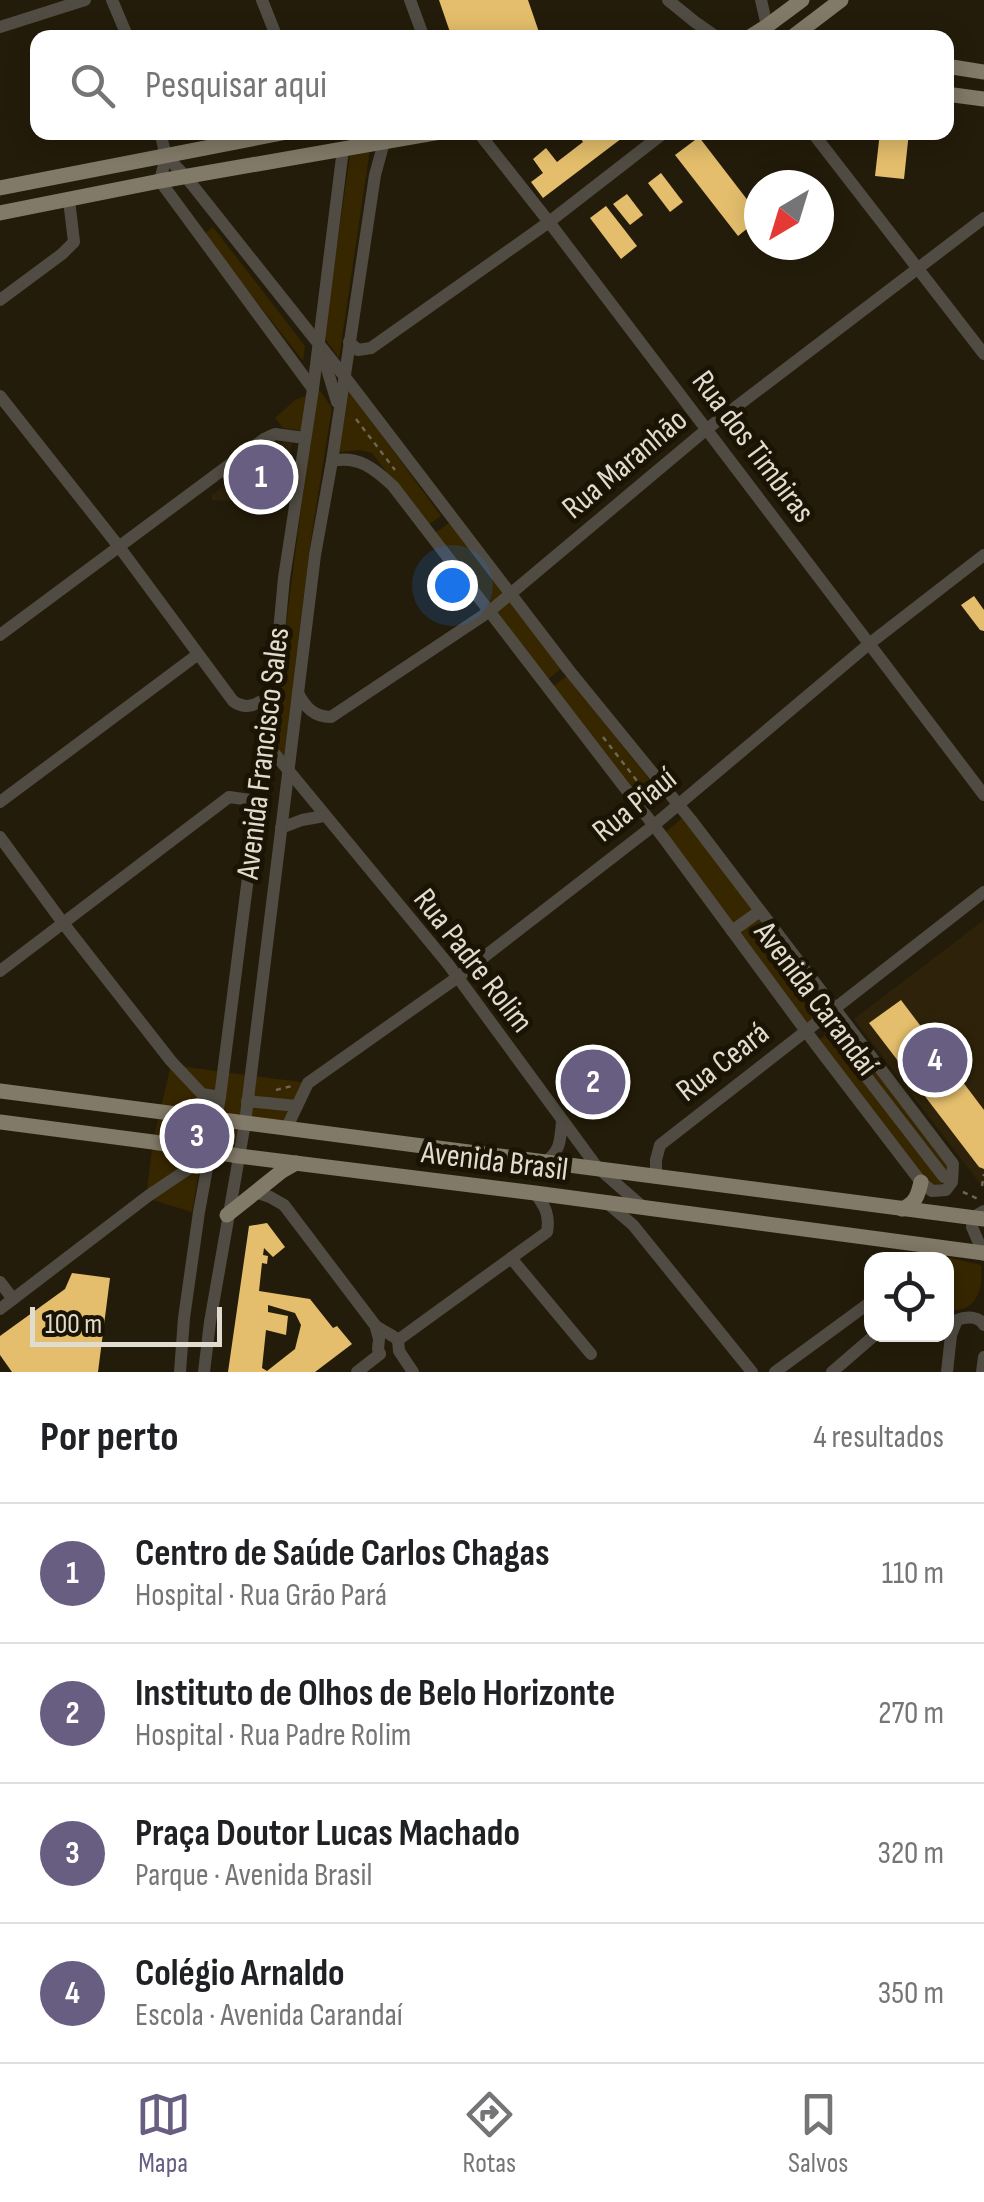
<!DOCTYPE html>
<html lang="pt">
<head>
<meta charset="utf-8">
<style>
  :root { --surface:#fff; --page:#f2f2f2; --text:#202124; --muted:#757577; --line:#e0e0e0; --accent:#675e82 }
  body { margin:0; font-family:"Sofia Sans Condensed",sans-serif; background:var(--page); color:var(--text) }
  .controls { position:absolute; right:30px; bottom:30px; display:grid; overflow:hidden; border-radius:20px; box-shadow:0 5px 25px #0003 }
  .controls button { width:90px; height:90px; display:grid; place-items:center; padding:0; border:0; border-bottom:2px solid var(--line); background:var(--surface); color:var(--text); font:50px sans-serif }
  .compass { position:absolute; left:744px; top:170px; width:90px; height:90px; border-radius:50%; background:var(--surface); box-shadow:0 5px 25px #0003; rotate:218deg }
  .scale { position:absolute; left:30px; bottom:25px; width:192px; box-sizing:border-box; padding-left:10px; border:5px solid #e1dcd0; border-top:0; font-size:28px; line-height:35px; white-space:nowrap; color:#e1dcd0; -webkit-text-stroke:8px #1b1303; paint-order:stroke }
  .you { position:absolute; left:452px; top:585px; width:35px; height:35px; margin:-25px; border:8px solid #fff; border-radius:50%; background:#1a73e8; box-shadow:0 0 0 15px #1a73e833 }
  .badge { display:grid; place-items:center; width:65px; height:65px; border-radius:50%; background:var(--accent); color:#fff; font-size:32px; font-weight:700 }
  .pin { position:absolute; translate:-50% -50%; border:5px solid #fff; box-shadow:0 2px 10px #0006 }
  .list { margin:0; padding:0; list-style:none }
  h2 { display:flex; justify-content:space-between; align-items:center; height:130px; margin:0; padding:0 40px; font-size:42px }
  h2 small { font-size:32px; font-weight:400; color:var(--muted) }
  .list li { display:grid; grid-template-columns:65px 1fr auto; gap:30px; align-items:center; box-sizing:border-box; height:140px; padding:0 40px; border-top:2px solid var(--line) }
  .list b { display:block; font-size:38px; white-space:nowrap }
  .list p { margin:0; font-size:32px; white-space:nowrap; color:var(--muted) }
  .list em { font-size:32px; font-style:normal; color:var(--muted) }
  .icon { flex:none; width:55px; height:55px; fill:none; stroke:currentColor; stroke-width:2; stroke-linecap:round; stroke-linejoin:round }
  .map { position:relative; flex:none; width:984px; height:1372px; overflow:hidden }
  .search { position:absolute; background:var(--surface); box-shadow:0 5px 25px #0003; left:30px; right:30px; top:30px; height:110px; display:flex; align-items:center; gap:25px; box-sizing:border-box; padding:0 35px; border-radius:20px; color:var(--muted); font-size:38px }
  .sheet { height:690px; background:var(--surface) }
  nav { display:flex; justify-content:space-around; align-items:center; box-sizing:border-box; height:140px; border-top:2px solid var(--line); background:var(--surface); font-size:28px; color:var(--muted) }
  nav a { display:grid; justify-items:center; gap:5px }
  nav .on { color:var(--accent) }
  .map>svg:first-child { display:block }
  .built { fill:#2e230a }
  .green { fill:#372700 }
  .building { fill:#e4be6c; fill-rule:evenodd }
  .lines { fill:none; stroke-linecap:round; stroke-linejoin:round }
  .path { stroke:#6d6657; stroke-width:2.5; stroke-dasharray:5 5; stroke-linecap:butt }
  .minor { stroke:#504c43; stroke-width:12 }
  .major { stroke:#827a68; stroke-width:15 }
  .labels { text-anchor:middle; stroke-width:10; stroke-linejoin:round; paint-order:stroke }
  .street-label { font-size:32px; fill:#e1dcd0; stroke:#1b1303 }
</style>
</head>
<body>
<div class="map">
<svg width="984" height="1372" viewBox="0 0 984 1372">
  <rect width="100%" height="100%" fill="#241c0a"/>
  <g class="built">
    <path d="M 288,438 L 292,441 L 283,504 L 212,500 L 212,495 Z"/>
    <path d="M 984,920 L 984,1185 L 982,1186 L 854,1019 Z"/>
  </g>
  <g class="green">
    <path d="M 370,149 L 339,358 L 324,337 L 350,155 Z"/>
    <path d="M 213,227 L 305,346 L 303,361 L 204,234 Z"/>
    <path d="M 320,391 L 332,408 L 310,545 L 284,758 L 271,741 L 311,432 L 283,428 L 275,418 L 295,400 Z"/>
    <path d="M 349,391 L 441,516 L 428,525 L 372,453 L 360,450 L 339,452 Z"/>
    <path d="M 449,523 L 505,593 L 490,605 L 434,534 Z"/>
    <path d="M 509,600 L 562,668 L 547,680 L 496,611 Z"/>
    <path d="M 567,676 L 656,788 L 641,800 L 552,687 Z"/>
    <path d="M 682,818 L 753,910 L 733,925 L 665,833 Z"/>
    <path d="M 758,916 L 827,1008 L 807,1023 L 738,932 Z"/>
    <path d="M 841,1022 L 949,1166 L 947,1180 L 941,1184 L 933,1186 L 924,1179 L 817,1042 Z"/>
    <path d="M 171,1065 L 308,1083 L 294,1130 L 244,1124 L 236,1153 L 203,1147 L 192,1212 L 146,1198 L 153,1141 Z"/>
    <path d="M 947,1257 L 981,1265 C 984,1289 975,1316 947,1309 L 946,1260 L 940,1259 Z"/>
  </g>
  <g class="building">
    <path d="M 439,0 L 528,0 L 541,38 L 452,38 Z"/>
    <path d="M 576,132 L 592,132 L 594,135 L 597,132 L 630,132 L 543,198 L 531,182 L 543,173 L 533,159 L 546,148 L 557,162 L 583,142 Z"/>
    <path d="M 880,132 L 909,132 L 904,179 L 875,176 Z"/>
    <path d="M 699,137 L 759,215 L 759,219 L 738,236 L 675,155 Z"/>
    <path d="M 661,173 L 683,202 L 670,212 L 648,183 Z"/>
    <path d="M 627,194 L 643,215 L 630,225 L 613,204 Z"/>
    <path d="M 606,206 L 637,246 L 621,259 L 590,218 Z"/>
    <path d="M 974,596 L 984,610 L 984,631 L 980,630 L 961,605 Z"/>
    <path d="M 901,1000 L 984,1110 L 984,1169 L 979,1167 L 869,1023 Z"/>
    <path d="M 611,1050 L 629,1074 L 576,1114 L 558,1091 Z"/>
    <path d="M 267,1223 L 285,1247 L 273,1257 L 264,1248 L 263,1255 L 268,1256 L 267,1264 L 262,1263 L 259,1291 L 310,1299 L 333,1328 L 337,1326 L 352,1344 L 315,1372 L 228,1372 L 249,1226 ZM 268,1305 L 295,1313 L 301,1325 L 295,1349 L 267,1371 L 262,1368 L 266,1330 L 286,1335 L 288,1316 L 268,1312 Z"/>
    <path d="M 72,1273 L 110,1278 L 98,1372 L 12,1372 L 0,1355 L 0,1336 L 65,1289 Z"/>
  </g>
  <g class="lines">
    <g class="path">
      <path d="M 356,419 L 395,470"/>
      <path d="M 603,737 L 648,795"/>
      <path d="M 276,1090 L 292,1086"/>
      <path d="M 982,1186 L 984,1174"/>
      <path d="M 963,1192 L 978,1199"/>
    </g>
    <g class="minor">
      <path d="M 112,0 L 128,38"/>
      <path d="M 262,0 L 277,38"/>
      <path d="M 410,0 L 424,38"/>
      <path d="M 668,0 L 695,22 L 718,38"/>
      <path d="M 761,0 L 767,26"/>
      <path d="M 0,27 L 85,0"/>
      <path d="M 160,132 L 166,156 L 186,177 L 345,377 L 568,669 L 691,820 L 953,1164 L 952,1182 L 946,1190 L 932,1191 L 921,1182 L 817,1046 L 665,840 L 393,486 C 375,469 358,455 332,461"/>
      <path d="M 478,132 L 549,222 L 984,795"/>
      <path d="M 812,132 L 984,354"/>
      <path d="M 166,156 L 160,181 L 313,389"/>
      <path d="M 0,300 L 62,254 L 74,242 L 69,200"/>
      <path d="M 349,342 L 358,350 L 371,348 L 549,222 L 665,132"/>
      <path d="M 324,359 L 337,402"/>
      <path d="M 0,396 L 120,548 L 233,701 C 247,711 257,704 270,696"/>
      <path d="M 0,635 L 264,439 L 275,434 L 305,438"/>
      <path d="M 298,693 C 305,707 314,717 331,717 L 490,611 L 707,429 L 984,218"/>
      <path d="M 265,742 L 448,964 L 597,1167 L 643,1207"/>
      <path d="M 0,802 L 197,655"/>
      <path d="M 281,828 L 302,820 L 324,816"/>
      <path d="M 0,837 L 63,923 L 171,1061 L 202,1094 L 220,1097"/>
      <path d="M 732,931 L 760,911"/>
      <path d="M 0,971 L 229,797 L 258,801"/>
      <path d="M 821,1018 L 944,1177"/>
      <path d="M 247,1101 L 297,1106"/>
      <path d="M 287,1127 L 308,1083 L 458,977 L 653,826 L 869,644 L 984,555"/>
      <path d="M 545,1162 C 561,1151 560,1140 562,1122"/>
      <path d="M 656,1175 L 656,1160 L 660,1145 L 984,892"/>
      <path d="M 255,1192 L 270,1197 L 284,1205 L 375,1325 C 382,1331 393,1335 398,1340"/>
      <path d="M 606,1202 L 633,1225 L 752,1372"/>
      <path d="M 984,1211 L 974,1217 L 972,1227 L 984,1255"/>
      <path d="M 511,1258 L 591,1354"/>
      <path d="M 0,1282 L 13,1299"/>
      <path d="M 0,1309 L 148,1196 L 188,1169 L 193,1149"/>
      <path d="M 376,1328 L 379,1339 L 378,1349 L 380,1354"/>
      <path d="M 398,1340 L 547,1232 C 550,1215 545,1206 535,1193"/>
      <path d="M 398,1340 L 399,1351 L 413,1372"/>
      <path d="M 180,1372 L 184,1318 L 199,1212 L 220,1097 L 278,642 L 284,578 L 313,389 L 343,149"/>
      <path d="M 204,1372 L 210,1322 L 245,1123 L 315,555 L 332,461 L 375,175 L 384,142"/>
      <path d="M 357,1372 L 380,1354"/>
      <path d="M 775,1372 L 872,1301"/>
      <path d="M 832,1372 L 876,1334"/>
      <path d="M 947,1372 L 951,1335 L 957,1320 C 966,1316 979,1316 984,1325"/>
      <path d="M 982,1372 L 984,1357"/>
    </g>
    <g class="major">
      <path d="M 748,38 L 767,26 L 802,0"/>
      <path d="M 791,38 L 841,0"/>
      <path d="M 946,66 L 984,72"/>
      <path d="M 946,94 L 984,99"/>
      <path d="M 0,188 L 287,132"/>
      <path d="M 0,213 L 160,181 L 440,132"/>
      <path d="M 0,1091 L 984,1219"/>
      <path d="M 0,1122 L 153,1142 L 239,1156 L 535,1193 L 984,1253"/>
      <path d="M 902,1209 C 916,1203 918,1195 921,1182"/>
      <path d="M 227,1215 L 282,1171 L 296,1163"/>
    </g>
  </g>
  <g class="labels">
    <g class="street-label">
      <text transform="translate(754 446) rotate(53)" y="11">Rua dos Timbiras</text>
      <text transform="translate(624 463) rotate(-40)" y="11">Rua Maranhão</text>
      <text transform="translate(262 753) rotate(-83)" y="11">Avenida Francisco Sales</text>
      <text transform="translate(634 804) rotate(-39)" y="11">Rua Piauí</text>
      <text transform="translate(474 960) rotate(52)" y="11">Rua Padre Rolim</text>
      <text transform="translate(817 998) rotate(53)" y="11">Avenida Carandaí</text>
      <text transform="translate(722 1061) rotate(-38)" y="11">Rua Ceará</text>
      <text transform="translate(495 1160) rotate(7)" y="11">Avenida Brasil</text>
    </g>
  </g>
</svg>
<div class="controls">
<button><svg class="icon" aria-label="locate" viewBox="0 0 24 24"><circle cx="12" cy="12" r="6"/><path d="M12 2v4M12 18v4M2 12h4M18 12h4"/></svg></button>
</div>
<svg class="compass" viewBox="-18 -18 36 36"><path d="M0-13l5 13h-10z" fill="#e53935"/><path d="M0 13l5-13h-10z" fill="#757577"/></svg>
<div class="scale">100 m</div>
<div class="you"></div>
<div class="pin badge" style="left:261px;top:477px">1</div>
<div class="pin badge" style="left:593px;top:1082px">2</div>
<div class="pin badge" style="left:197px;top:1136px">3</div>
<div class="pin badge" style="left:935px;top:1060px">4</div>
<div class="search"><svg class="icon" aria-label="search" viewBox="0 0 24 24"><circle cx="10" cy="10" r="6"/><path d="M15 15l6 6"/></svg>Pesquisar aqui</div>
</div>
<section class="sheet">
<h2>Por perto<small>4 resultados</small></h2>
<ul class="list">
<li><span class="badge">1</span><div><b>Centro de Saúde Carlos Chagas</b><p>Hospital · Rua Grão Pará</p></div><em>110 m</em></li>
<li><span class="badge">2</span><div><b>Instituto de Olhos de Belo Horizonte</b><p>Hospital · Rua Padre Rolim</p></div><em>270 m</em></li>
<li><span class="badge">3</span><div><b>Praça Doutor Lucas Machado</b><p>Parque · Avenida Brasil</p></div><em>320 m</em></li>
<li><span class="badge">4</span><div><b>Colégio Arnaldo</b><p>Escola · Avenida Carandaí</p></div><em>350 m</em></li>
</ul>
</section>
<nav>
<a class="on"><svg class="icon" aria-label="map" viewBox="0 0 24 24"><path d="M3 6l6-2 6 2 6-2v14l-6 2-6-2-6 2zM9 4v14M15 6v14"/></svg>Mapa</a>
<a><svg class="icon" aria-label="directions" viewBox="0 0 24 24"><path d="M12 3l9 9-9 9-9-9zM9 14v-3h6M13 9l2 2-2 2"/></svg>Rotas</a>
<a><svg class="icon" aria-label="saved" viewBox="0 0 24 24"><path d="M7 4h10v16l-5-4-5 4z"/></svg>Salvos</a>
</nav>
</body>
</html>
